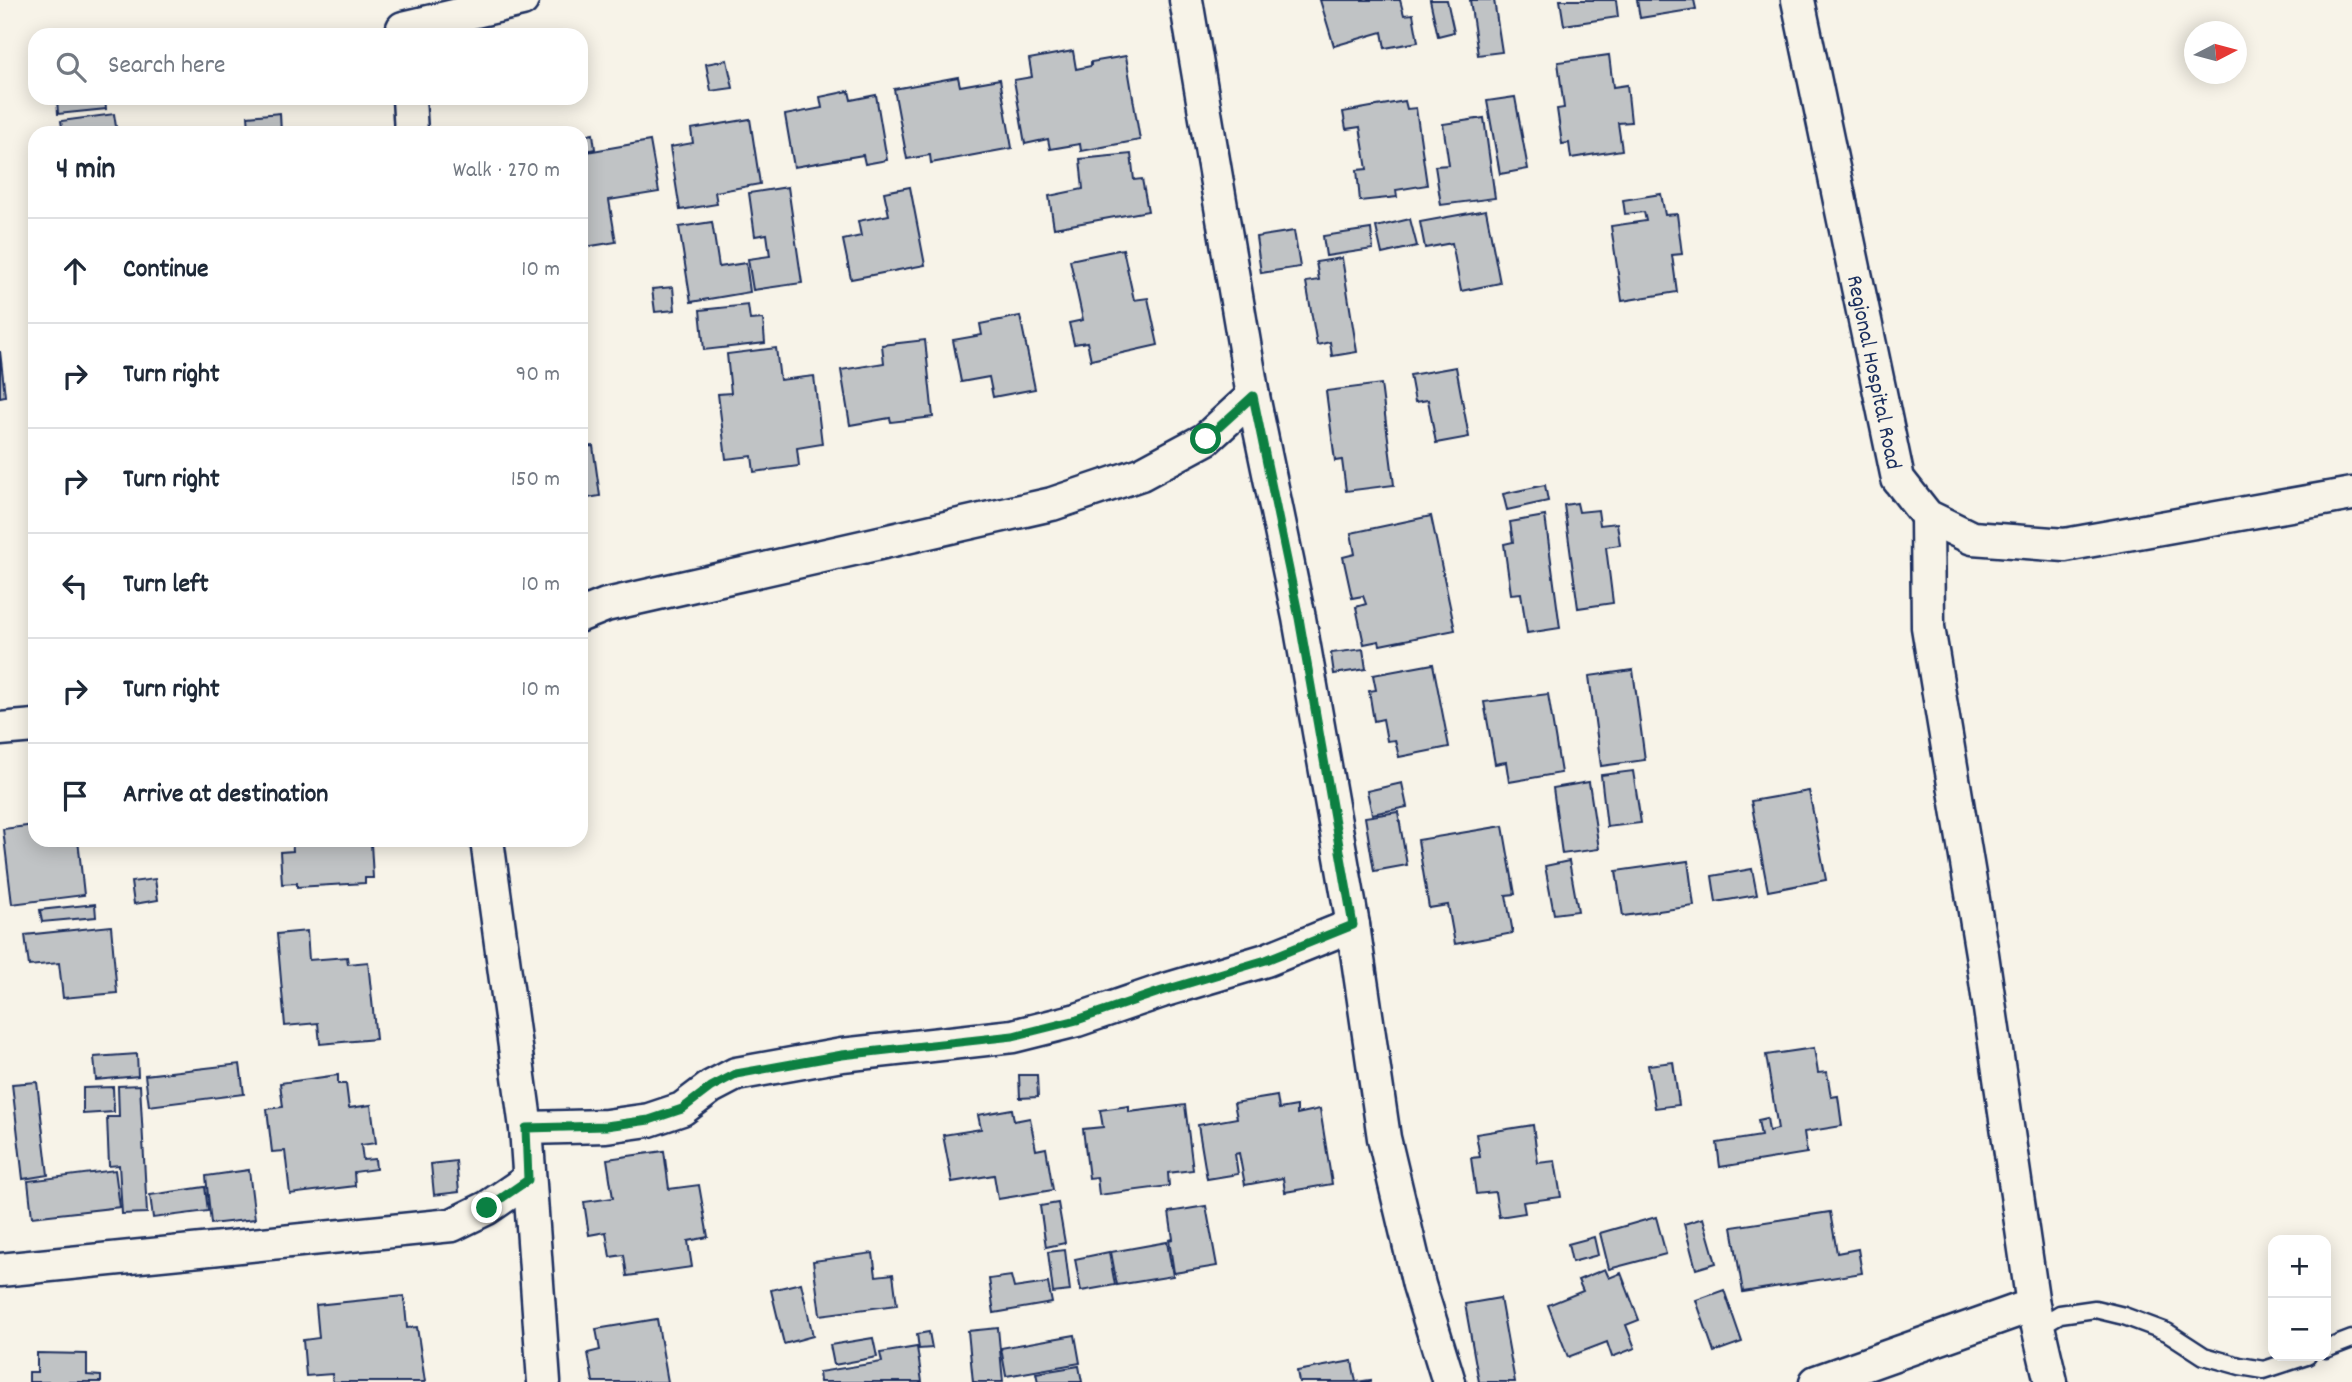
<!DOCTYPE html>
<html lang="en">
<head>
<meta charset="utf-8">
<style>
  :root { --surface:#fff; --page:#f6f6f7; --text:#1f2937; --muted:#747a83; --line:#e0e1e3 }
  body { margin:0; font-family:Dekko,sans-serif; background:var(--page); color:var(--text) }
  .controls { position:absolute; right:21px; bottom:21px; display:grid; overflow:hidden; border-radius:14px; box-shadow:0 4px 18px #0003 }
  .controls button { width:63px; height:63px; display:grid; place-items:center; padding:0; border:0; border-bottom:2px solid var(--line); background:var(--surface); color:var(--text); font:35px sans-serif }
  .compass { position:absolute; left:2184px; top:21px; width:63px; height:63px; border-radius:50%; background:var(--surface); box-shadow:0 4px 18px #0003; rotate:84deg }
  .stop { position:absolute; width:21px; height:21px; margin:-16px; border:5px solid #0b8043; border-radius:50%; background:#fff }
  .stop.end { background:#0b8043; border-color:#fff; box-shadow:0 2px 7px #0008 }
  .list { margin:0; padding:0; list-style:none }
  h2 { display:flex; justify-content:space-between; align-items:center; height:91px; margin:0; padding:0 28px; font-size:30px }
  h2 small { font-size:23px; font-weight:400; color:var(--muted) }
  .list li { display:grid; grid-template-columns:46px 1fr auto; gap:21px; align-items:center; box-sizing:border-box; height:105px; padding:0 28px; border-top:2px solid var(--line) }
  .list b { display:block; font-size:26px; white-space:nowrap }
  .list em { font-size:23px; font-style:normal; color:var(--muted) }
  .icon { flex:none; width:38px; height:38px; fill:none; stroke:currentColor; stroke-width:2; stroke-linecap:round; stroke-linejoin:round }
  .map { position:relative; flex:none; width:2352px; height:1382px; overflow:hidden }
  .search { position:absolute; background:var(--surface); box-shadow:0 4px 18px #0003; left:28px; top:28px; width:560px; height:77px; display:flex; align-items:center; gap:18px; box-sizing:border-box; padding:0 24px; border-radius:21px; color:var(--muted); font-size:26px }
  .panel { position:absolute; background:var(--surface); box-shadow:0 4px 18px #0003; left:28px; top:126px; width:560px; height:721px; border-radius:21px }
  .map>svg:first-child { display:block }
  .building { fill:#c0c3c5; stroke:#1b2f5e; stroke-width:2 }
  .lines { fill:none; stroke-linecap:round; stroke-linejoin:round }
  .lane-casing { stroke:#1b2f5e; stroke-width:21 }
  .street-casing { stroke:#1b2f5e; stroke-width:37 }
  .lane { stroke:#f7f3e8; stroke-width:16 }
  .street { stroke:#f7f3e8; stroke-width:32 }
  .route { stroke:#0b8043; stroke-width:9 }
  .labels { text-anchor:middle; stroke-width:6; stroke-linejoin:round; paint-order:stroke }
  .street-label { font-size:23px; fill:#1b2f5e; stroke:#f7f3e8 }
</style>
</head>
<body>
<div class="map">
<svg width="2352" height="1382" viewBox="0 0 2352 1382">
  <rect width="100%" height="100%" fill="#f7f3e8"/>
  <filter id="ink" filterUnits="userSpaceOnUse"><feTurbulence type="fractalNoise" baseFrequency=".0143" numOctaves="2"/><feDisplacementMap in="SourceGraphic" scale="14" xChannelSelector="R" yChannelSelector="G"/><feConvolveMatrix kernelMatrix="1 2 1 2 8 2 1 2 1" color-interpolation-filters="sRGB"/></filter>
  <g filter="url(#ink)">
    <g class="building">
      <path d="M 1320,0 L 1400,0 L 1404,15 L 1413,14 L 1418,42 L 1385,48 L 1382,32 L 1334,46 Z"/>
      <path d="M 1430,0 L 1447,0 L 1454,32 L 1438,36 Z"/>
      <path d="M 1470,0 L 1494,0 L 1502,52 L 1478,55 Z"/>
      <path d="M 1560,0 L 1616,0 L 1618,17 L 1564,25 Z"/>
      <path d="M 1637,0 L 1694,0 L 1696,9 L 1640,18 Z"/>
      <path d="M 1073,51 L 1076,69 L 1091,66 L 1091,62 L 1126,56 L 1140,140 L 1081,151 L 1080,144 L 1050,149 L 1048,139 L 1025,144 L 1014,80 L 1032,77 L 1029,59 Z"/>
      <path d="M 1609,55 L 1613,87 L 1627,85 L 1631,122 L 1618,123 L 1622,150 L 1571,158 L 1569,143 L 1562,144 L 1557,109 L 1564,108 L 1558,62 Z"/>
      <path d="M 727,60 L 733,88 L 711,91 L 706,64 Z"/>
      <path d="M 958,77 L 960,86 L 1000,79 L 1012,148 L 931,163 L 930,155 L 907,159 L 894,89 Z"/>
      <path d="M 849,91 L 851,100 L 876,95 L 887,160 L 865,164 L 863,155 L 794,167 L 785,115 L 822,108 L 820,97 Z"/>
      <path d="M 1515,97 L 1528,169 L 1500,174 L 1487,101 Z"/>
      <path d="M 57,98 L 105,98 L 106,109 L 58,114 Z"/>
      <path d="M 1405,101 L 1407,109 L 1416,108 L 1427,185 L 1396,190 L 1397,197 L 1360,201 L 1357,170 L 1367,169 L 1360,127 L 1346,129 L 1343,112 Z"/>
      <path d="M 280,113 L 281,133 L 203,133 L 249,129 L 248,116 Z"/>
      <path d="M 114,114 L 117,133 L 63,133 L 61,121 Z"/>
      <path d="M 1484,118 L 1495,198 L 1441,205 L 1435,166 L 1449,165 L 1443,124 Z"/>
      <path d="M 750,119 L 760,184 L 715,192 L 717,204 L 680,210 L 670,147 L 693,143 L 691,129 Z"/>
      <path d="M 593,134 L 595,149 L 581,152 L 581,136 Z"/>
      <path d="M 650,141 L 659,192 L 609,200 L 616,242 L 585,247 L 583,235 L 581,236 L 581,153 Z"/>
      <path d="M 1131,154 L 1134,180 L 1142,179 L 1148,211 L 1054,228 L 1049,196 L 1083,189 L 1080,159 Z"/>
      <path d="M 788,187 L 802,283 L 753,290 L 748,259 L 770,256 L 767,234 L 755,236 L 749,193 Z"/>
      <path d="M 910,187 L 925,265 L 851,279 L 843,240 L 861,236 L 858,221 L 889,215 L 884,192 Z"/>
      <path d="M 1661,194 L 1665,215 L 1677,214 L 1682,254 L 1672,255 L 1677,292 L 1622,301 L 1611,226 L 1646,221 L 1644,212 L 1625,214 L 1623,200 Z"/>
      <path d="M 1486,210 L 1500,283 L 1461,291 L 1452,243 L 1425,248 L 1420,222 Z"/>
      <path d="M 1410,219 L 1417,246 L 1382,254 L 1376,227 Z"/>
      <path d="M 712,222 L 719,267 L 746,263 L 750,292 L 691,302 L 679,227 Z"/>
      <path d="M 1371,229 L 1373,249 L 1326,256 L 1323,236 Z"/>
      <path d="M 1294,231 L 1300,267 L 1261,273 L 1256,237 Z"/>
      <path d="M 1123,249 L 1134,300 L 1148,298 L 1158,345 L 1091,360 L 1087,342 L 1074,344 L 1069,323 L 1083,320 L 1070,260 Z"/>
      <path d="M 1342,258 L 1357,352 L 1332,356 L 1330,342 L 1317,345 L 1306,282 L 1319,280 L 1316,262 Z"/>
      <path d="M 673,287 L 675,310 L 655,312 L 652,289 Z"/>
      <path d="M 748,305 L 750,320 L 763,319 L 765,343 L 704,350 L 700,310 Z"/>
      <path d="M 1020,316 L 1035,389 L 993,397 L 989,377 L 961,382 L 953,340 L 982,335 L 980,324 Z"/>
      <path d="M 925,340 L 933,417 L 891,422 L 890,418 L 850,425 L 841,370 L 884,363 L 882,345 Z"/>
      <path d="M 776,348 L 780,380 L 814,376 L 822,444 L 797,448 L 799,466 L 754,472 L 752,456 L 726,459 L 718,394 L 731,393 L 727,354 Z"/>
      <path d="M 0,351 L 5,396 L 0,397 Z"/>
      <path d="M 1456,367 L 1469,437 L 1436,443 L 1428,400 L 1415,402 L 1410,375 Z"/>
      <path d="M 1381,384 L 1394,485 L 1346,491 L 1342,460 L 1335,461 L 1326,391 Z"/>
      <path d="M 593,446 L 600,496 L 581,499 L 581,447 Z"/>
      <path d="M 1545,485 L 1548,501 L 1507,510 L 1503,494 Z"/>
      <path d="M 1577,503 L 1579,512 L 1598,510 L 1600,525 L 1617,523 L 1620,545 L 1606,547 L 1613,603 L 1578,608 L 1564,505 Z"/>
      <path d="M 1431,516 L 1455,630 L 1380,645 L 1379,641 L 1364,644 L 1356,607 L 1366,604 L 1363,596 L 1352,598 L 1343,557 L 1355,554 L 1351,533 Z"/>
      <path d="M 1545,516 L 1560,628 L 1527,633 L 1521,593 L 1511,594 L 1504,544 L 1513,542 L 1510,522 Z"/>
      <path d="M 1363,649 L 1366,669 L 1334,674 L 1331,653 Z"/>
      <path d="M 1433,664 L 1449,747 L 1399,757 L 1395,740 L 1387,741 L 1383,719 L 1374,721 L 1369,691 L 1376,690 L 1373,675 Z"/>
      <path d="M 1633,670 L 1645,760 L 1601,766 L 1589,676 Z"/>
      <path d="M 1548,694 L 1561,773 L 1509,782 L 1506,762 L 1495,764 L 1484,702 Z"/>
      <path d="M 1633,771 L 1641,823 L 1607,827 L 1601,775 Z"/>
      <path d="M 1589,782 L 1599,849 L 1562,854 L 1553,788 Z"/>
      <path d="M 1402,783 L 1407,807 L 1372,814 L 1367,791 Z"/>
      <path d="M 1809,791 L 1826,880 L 1768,891 L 1751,801 Z"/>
      <path d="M 1398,812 L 1407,865 L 1374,871 L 1365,817 Z"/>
      <path d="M 35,825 L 35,840 L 78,840 L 84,895 L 12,904 L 3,829 Z"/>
      <path d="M 1503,826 L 1515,894 L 1506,895 L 1513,933 L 1455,944 L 1448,905 L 1429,908 L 1418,840 Z"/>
      <path d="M 292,840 L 361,840 L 362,843 L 371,843 L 373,878 L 365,878 L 365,883 L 297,887 L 297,883 L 282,884 L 280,852 L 293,851 Z"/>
      <path d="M 1569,861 L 1578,911 L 1554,914 L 1545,866 Z"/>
      <path d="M 1688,861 L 1694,906 L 1623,916 L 1616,871 Z"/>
      <path d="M 1752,869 L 1757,895 L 1716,902 L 1712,876 Z"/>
      <path d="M 155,879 L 158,900 L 134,904 L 131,882 Z"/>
      <path d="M 95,904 L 96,917 L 42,922 L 40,910 Z"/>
      <path d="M 111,926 L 117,993 L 63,998 L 59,963 L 29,966 L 25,935 Z"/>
      <path d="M 307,931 L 309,960 L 347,957 L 348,964 L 368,962 L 376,1039 L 320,1044 L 318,1023 L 285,1026 L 277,934 Z"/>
      <path d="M 1814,1048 L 1818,1073 L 1827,1072 L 1831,1097 L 1838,1096 L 1842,1126 L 1804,1132 L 1807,1153 L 1720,1167 L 1717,1143 L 1761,1136 L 1758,1120 L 1767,1118 L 1769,1131 L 1778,1129 L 1766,1055 Z"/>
      <path d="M 137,1054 L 138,1076 L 96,1080 L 94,1057 Z"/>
      <path d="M 1673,1062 L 1679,1105 L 1655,1108 L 1648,1065 Z"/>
      <path d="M 240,1064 L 244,1094 L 149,1106 L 145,1075 Z"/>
      <path d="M 338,1075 L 338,1084 L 346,1084 L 349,1108 L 371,1105 L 376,1143 L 361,1145 L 363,1160 L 375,1159 L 376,1169 L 354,1172 L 355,1186 L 290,1194 L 285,1151 L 272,1152 L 267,1109 L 283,1107 L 280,1083 Z"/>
      <path d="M 1019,1075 L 1037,1075 L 1038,1097 L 1020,1098 Z"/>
      <path d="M 37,1082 L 48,1175 L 23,1179 L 12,1084 Z"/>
      <path d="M 140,1085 L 147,1213 L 122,1214 L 119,1165 L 109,1166 L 107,1117 L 119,1117 L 118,1086 Z"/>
      <path d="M 113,1087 L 114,1112 L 83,1114 L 83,1088 Z"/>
      <path d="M 1277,1096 L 1279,1109 L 1297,1106 L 1297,1114 L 1320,1109 L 1332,1184 L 1285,1192 L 1283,1178 L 1245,1185 L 1239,1153 L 1235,1154 L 1238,1174 L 1207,1179 L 1198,1125 L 1237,1118 L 1234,1103 Z"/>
      <path d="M 1185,1105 L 1193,1170 L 1168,1173 L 1169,1186 L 1099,1195 L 1097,1177 L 1089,1178 L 1083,1129 L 1103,1127 L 1100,1110 L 1129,1106 L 1129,1112 Z"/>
      <path d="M 1012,1109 L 1014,1121 L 1030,1118 L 1036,1150 L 1046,1148 L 1053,1190 L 998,1199 L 994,1175 L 952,1182 L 943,1135 L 981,1129 L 978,1115 Z"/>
      <path d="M 1533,1125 L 1538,1163 L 1555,1161 L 1561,1197 L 1523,1202 L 1525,1213 L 1499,1217 L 1495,1192 L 1476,1194 L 1471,1158 L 1480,1157 L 1476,1134 Z"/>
      <path d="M 664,1151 L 669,1189 L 699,1185 L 708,1237 L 688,1241 L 692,1267 L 627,1276 L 624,1255 L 610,1257 L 606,1232 L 589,1235 L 584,1202 L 613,1198 L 607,1159 Z"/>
      <path d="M 456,1161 L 459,1192 L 434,1195 L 431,1164 Z"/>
      <path d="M 115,1170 L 120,1207 L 32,1217 L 28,1181 Z"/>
      <path d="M 249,1170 L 255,1219 L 211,1224 L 206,1176 Z"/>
      <path d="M 205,1187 L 208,1211 L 153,1218 L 150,1195 Z"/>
      <path d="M 1058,1203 L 1065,1243 L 1046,1247 L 1040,1206 Z"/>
      <path d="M 1206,1206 L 1217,1266 L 1174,1273 L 1169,1240 L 1173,1239 L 1169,1212 Z"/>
      <path d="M 1830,1212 L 1837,1253 L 1858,1249 L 1862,1273 L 1743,1292 L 1732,1227 Z"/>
      <path d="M 1656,1217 L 1666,1254 L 1609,1269 L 1600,1233 Z"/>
      <path d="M 1703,1218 L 1716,1263 L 1696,1269 L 1684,1224 Z"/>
      <path d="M 1594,1237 L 1598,1255 L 1572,1262 L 1568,1244 Z"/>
      <path d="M 1167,1242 L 1173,1276 L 1117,1285 L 1111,1252 Z"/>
      <path d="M 1065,1250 L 1070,1291 L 1053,1293 L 1048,1252 Z"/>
      <path d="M 1109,1252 L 1115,1285 L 1081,1291 L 1075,1259 Z"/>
      <path d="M 873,1253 L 876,1276 L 893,1274 L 897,1305 L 820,1315 L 813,1261 Z"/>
      <path d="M 1605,1269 L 1609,1278 L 1621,1273 L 1639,1320 L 1626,1325 L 1635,1348 L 1612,1357 L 1607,1342 L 1568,1357 L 1548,1305 L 1583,1291 L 1578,1280 Z"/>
      <path d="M 1011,1276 L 1014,1288 L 1048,1283 L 1052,1303 L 994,1313 L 989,1279 Z"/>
      <path d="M 801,1283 L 813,1336 L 784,1344 L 771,1290 Z"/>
      <path d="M 1724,1290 L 1742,1342 L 1714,1352 L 1696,1300 Z"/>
      <path d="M 404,1296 L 407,1328 L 417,1327 L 425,1382 L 333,1382 L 332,1374 L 306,1376 L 303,1340 L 319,1338 L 316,1305 Z"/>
      <path d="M 1500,1298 L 1515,1382 L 1479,1382 L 1465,1304 Z"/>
      <path d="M 657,1319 L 668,1382 L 593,1382 L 588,1353 L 600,1350 L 596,1329 Z"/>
      <path d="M 998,1328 L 1003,1382 L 973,1382 L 968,1331 Z"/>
      <path d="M 929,1332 L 932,1348 L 919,1349 L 917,1334 Z"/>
      <path d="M 1075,1335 L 1080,1363 L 1006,1376 L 1001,1348 Z"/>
      <path d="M 873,1338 L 877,1357 L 834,1365 L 830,1345 Z"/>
      <path d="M 917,1347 L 922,1382 L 820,1382 L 819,1372 L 882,1362 L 880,1353 Z"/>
      <path d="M 37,1353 L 87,1354 L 87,1375 L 101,1376 L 101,1382 L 29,1382 L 29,1372 L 37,1372 Z"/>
      <path d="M 1352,1361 L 1356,1382 L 1371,1380 L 1371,1382 L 1299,1382 L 1297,1371 Z"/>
      <path d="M 1079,1366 L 1082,1382 L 1038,1382 L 1036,1373 Z"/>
    </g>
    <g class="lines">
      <defs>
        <g id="lane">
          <path d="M 2038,1327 L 2060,1314 L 2095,1309 L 2124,1316 L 2167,1332 L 2204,1356 L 2240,1366 L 2264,1370 L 2307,1356"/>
          <path d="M 2326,1349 L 2352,1339"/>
        </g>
        <g id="street">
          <path d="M 1186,0 L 1253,396 L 1299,618 L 1353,925 L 1384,1138 L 1419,1285 L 1449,1382"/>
          <path id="s1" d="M 1798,0 L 1898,479 L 1927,516 L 1972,538 L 2065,545 L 2352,494"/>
          <path d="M 403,28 L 522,0"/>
          <path d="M 409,98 L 411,133"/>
          <path d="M 1927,516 L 1928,627 L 1982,954 L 2033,1305 L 2051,1382"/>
          <path d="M 581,615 L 606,605 L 1052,504 L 1141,474 L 1206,439 L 1253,396"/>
          <path d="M 0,729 L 35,726"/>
          <path d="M 487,840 L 526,1128 L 544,1382"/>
          <path d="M 526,1128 L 606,1126 L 649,1120 L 682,1109 L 711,1087 L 736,1074 L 842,1055 L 1013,1036 L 1077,1020 L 1162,991 L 1266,960 L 1353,925"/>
          <path d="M 0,1270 L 452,1225 L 487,1208 L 528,1180"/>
          <path d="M 1816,1382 L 2033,1305"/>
        </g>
      </defs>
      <use href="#lane" class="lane-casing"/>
      <use href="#street" class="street-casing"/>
      <use href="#lane" class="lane"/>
      <use href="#street" class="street"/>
    </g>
  </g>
  <g class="lines" filter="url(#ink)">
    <path class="route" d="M 487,1208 L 528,1180 L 526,1128 L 606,1126 L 649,1120 L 682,1109 L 711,1087 L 736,1074 L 842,1055 L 1013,1036 L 1077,1020 L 1162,991 L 1266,960 L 1353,925 L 1299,618 L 1253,396 L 1206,439"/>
  </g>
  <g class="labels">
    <g class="street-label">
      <text dy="8" stroke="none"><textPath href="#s1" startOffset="380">Regional Hospital Road</textPath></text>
    </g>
  </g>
</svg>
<div class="controls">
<button>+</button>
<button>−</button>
</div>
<svg class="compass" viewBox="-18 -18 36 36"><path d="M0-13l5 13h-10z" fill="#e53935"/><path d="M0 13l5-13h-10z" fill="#747a83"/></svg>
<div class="stop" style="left:1206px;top:439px"></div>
<div class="stop end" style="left:487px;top:1208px"></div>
<div class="search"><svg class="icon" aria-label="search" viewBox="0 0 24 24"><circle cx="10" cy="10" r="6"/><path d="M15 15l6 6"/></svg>Search here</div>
<section class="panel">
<h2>4 min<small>Walk · 270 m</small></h2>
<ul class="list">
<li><svg class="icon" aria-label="ahead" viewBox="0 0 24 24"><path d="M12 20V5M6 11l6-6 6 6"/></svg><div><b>Continue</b></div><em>10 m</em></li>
<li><svg class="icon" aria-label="right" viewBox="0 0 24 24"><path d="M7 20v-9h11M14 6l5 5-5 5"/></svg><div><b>Turn right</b></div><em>90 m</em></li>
<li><svg class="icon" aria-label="right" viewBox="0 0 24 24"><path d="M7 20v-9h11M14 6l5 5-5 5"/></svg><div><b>Turn right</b></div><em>150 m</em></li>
<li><svg class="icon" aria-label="left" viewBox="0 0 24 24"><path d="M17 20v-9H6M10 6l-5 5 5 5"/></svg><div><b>Turn left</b></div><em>10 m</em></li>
<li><svg class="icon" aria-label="right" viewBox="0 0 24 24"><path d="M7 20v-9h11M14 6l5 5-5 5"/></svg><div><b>Turn right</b></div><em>10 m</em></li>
<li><svg class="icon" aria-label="arrive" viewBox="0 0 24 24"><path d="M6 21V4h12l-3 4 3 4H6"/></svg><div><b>Arrive at destination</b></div></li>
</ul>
</section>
</div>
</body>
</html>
